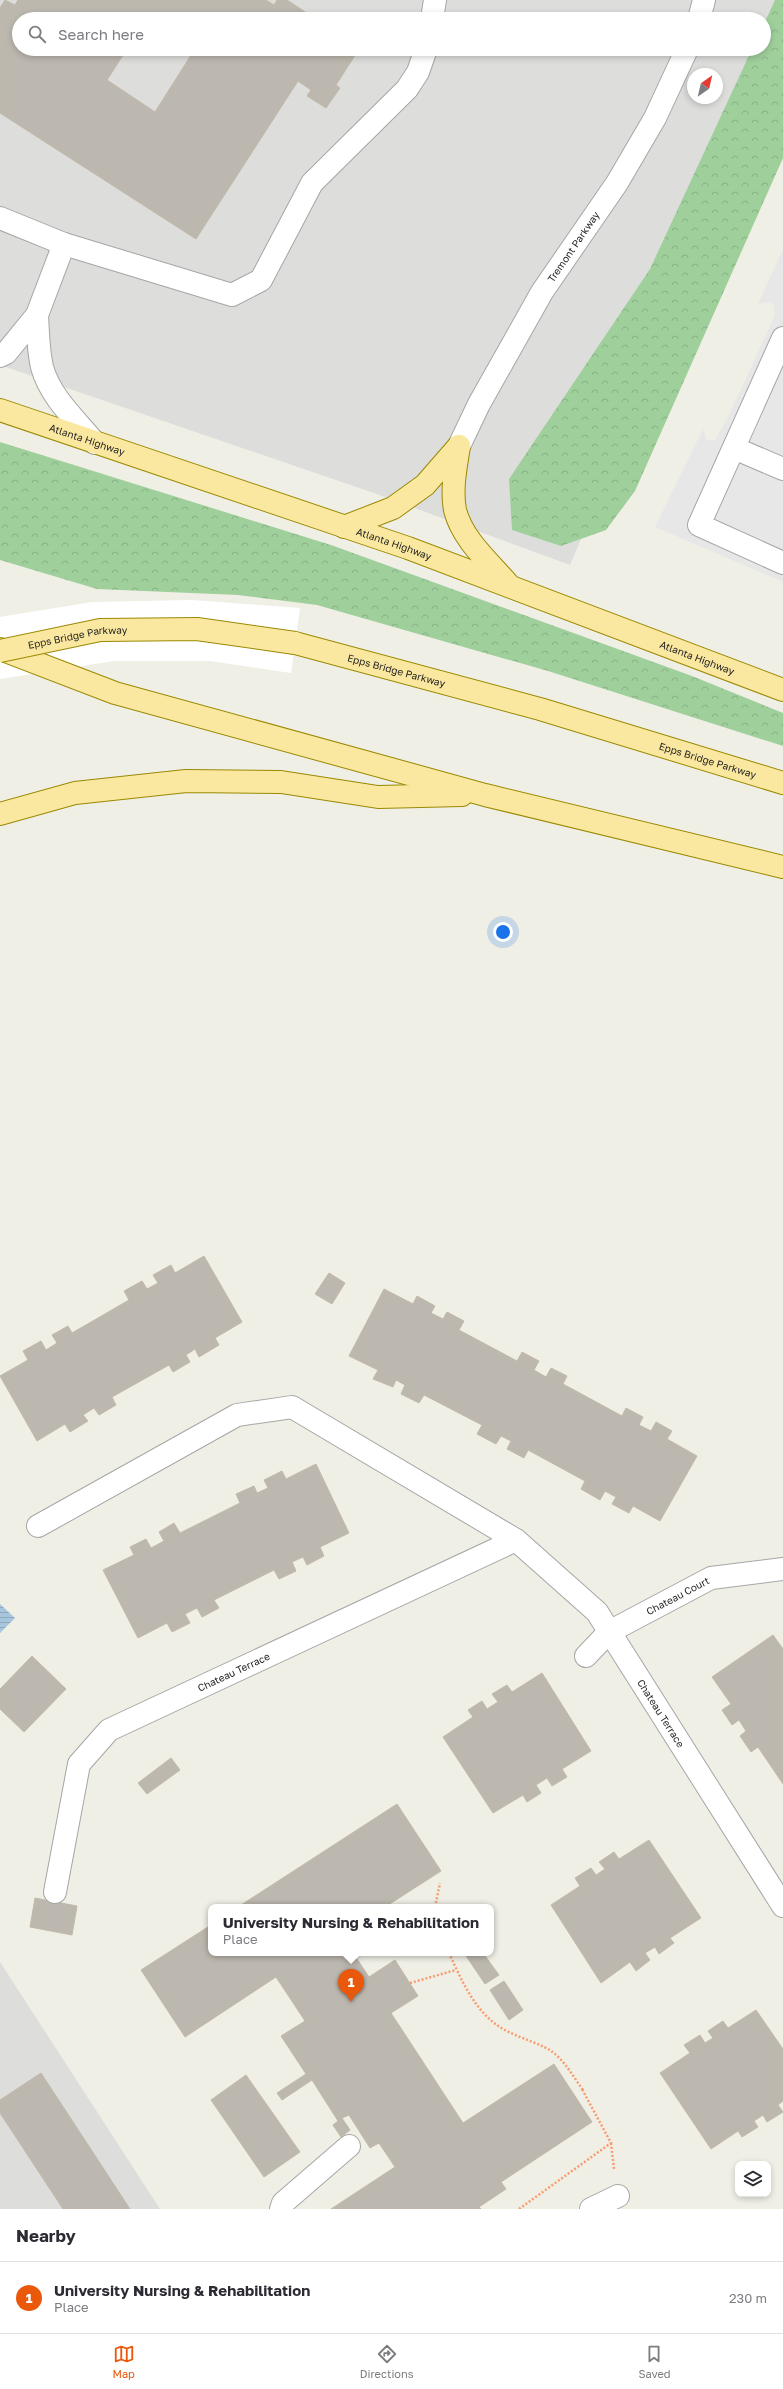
<!DOCTYPE html>
<html lang="en">
<head>
<meta charset="utf-8">
<style>
  :root { --surface:#fff; --page:#f2f2f3; --text:#2b2b33; --muted:#7c7c81; --line:#e1e1e2; --accent:#ea580c }
  body { margin:0; font-family:"Golos Text",sans-serif; background:var(--page); color:var(--text) }
  .controls { position:absolute; right:12px; bottom:12px; display:grid; overflow:hidden; border-radius:8px; box-shadow:0 2px 6px #0003 }
  .controls button { width:36px; height:36px; display:grid; place-items:center; padding:0; border:0; border-bottom:1px solid var(--line); background:var(--surface); color:var(--text); font:20px sans-serif }
  .compass { position:absolute; left:687px; top:68px; width:36px; height:36px; border-radius:50%; background:var(--surface); box-shadow:0 2px 6px #0003; rotate:34deg }
  .you { position:absolute; left:503px; top:932px; width:14px; height:14px; margin:-10px; border:3px solid #fff; border-radius:50%; background:#1a73e8; box-shadow:0 0 0 6px #1a73e833 }
  .badge { display:grid; place-items:center; width:26px; height:26px; border-radius:50%; background:var(--accent); color:#fff; font-size:13px; font-weight:700 }
  .pin { position:absolute; translate:-50% -33px; filter:drop-shadow(0 1px 2px #0008) }
  .pin::after { content:''; position:absolute; top:21px; width:14px; height:12px; background:inherit; clip-path:polygon(0 0,100% 0,50% 100%) }
  .popup { position:absolute; left:208px; top:1904px; width:286px; height:52px; box-sizing:border-box; display:grid; place-content:center; border-radius:8px; background:var(--surface); filter:drop-shadow(0 1px 3px #0005); font-size:13px; white-space:nowrap; color:var(--muted) }
  .popup b { font-size:15px; color:var(--text) }
  .popup::after { content:''; position:absolute; left:50%; top:100%; margin-left:-8px; border:8px solid transparent; border-top-color:var(--surface) }
  .list { margin:0; padding:0; list-style:none }
  h2 { display:flex; justify-content:space-between; align-items:center; height:52px; margin:0; padding:0 16px; font-size:17px }
  h2 small { font-size:13px; font-weight:400; color:var(--muted) }
  .list li { display:grid; grid-template-columns:26px 1fr auto; gap:12px; align-items:center; box-sizing:border-box; height:72px; padding:0 16px; border-top:1px solid var(--line) }
  .list b { display:block; font-size:15px; white-space:nowrap }
  .list p { margin:0; font-size:13px; white-space:nowrap; color:var(--muted) }
  .list em { font-size:13px; font-style:normal; color:var(--muted) }
  .icon { flex:none; width:22px; height:22px; fill:none; stroke:currentColor; stroke-width:2; stroke-linecap:round; stroke-linejoin:round }
  .map { position:relative; flex:none; width:783px; height:2209px; overflow:hidden }
  .search { position:absolute; background:var(--surface); box-shadow:0 2px 6px #0003; left:12px; right:12px; top:12px; height:44px; display:flex; align-items:center; gap:10px; box-sizing:border-box; padding:0 14px; border-radius:22px; color:var(--muted); font-size:15px }
  .sheet { height:124px; background:var(--surface) }
  nav { display:flex; justify-content:space-around; align-items:center; box-sizing:border-box; height:56px; border-top:1px solid var(--line); background:var(--surface); font-size:11px; color:var(--muted) }
  nav a { display:grid; justify-items:center; gap:2px }
  nav .on { color:var(--accent) }
  .map>svg:first-child { display:block }
  .residential { fill:#dddddc; fill-rule:evenodd }
  .forest { fill:url(#forest-crowns) }
  .parking { fill:#e7e7e7 }
  .water { fill:url(#water-rules) }
  .pier { fill:#fff }
  .building { fill:#bdb8af; stroke:#c2b9a8 }
  .lines { fill:none; stroke-linecap:round; stroke-linejoin:round }
  .minor-casing { stroke:#a6a6a6; stroke-width:24 }
  .major-casing { stroke:#998902; stroke-width:24 }
  .path { stroke:#f89b6e; stroke-width:2.5; stroke-dasharray:2 2; stroke-linecap:butt }
  .minor { stroke:#fff; stroke-width:22 }
  .major { stroke:#fbe8a0; stroke-width:22 }
  .major-bridge-casing { stroke:#998902; stroke-width:24; stroke-linecap:butt }
  .major-bridge { stroke:#fbe8a0; stroke-width:22 }
  .labels { text-anchor:middle; stroke-width:3; stroke-linejoin:round; paint-order:stroke }
  .street-label { font-size:10px; fill:#1f1f1f; stroke:#fff }
</style>
</head>
<body>
<div class="map">
<svg width="783" height="2209" viewBox="0 0 783 2209">
  <defs>
    <pattern id="forest-crowns" width="20" height="18" patternUnits="userSpaceOnUse"><rect width="20" height="18" fill="#9fcf9b"/><path d="M2 6a3 3 0 1 1 6 0M12 15a3 3 0 1 1 6 0" fill="none" stroke="#88b185"/></pattern>
    <pattern id="water-rules" width="6" height="5" patternUnits="userSpaceOnUse"><rect width="6" height="5" fill="#a7c5dd"/><path d="M0 2.5h6" fill="none" stroke="#8fa9bd"/></pattern>
  </defs>
  <rect width="100%" height="100%" fill="#f0efe6"/>
  <g class="residential">
    <path d="M 0,0 L 783,0 L 783,60 L 570,565 L 371,492 L 0,365 ZM 19,19 L 764,19 L 764,49 L 19,49 ZM 693,74 L 717,74 L 717,98 L 693,98 Z"/>
    <path d="M 0,1962 L 160,2209 L 0,2209 Z"/>
  </g>
  <g class="forest">
    <path d="M 775,0 L 783,0 L 783,158 L 635,491 L 606,530 L 561,546 L 512,530 L 509,479 L 650,269 L 752,49 L 764,49 L 764,24 Z"/>
    <path d="M 0,442 L 331,545 L 692,676 L 783,713 L 783,746 L 548,671 L 317,605 L 238,595 L 97,589 L 0,560 Z"/>
  </g>
  <path class="parking" d="M 783,249 L 783,582 L 655,527 L 703,429 L 707,440 L 715,440 L 729,415 L 775,315 L 774,305 L 769,302 L 758,304 Z"/>
  <path class="water" d="M 0,1604 L 15,1618 L 0,1633 Z"/>
  <path class="pier" d="M 192,600 L 300,608 L 291,673 L 210,661 L 114,661 L 0,679 L 0,617 L 92,602 Z"/>
  <g class="building">
    <path d="M 5,0 L 15,5 L 18,0 L 266,0 L 274,5 L 277,0 L 287,0 L 316,19 L 19,19 L 19,49 L 127,49 L 107,80 L 155,112 L 193,52 L 188,49 L 359,49 L 336,85 L 340,88 L 326,108 L 307,96 L 311,90 L 298,81 L 196,239 L 0,113 L 0,8 Z"/>
    <path d="M 204,1256 L 242,1322 L 215,1338 L 219,1345 L 199,1357 L 195,1349 L 186,1355 L 190,1362 L 173,1372 L 169,1365 L 112,1397 L 116,1405 L 99,1415 L 94,1408 L 83,1415 L 88,1421 L 70,1432 L 65,1424 L 37,1441 L 0,1376 L 28,1360 L 23,1351 L 41,1341 L 46,1350 L 57,1343 L 52,1335 L 68,1326 L 72,1333 L 129,1300 L 124,1291 L 142,1281 L 147,1289 L 158,1283 L 153,1275 L 171,1265 L 175,1273 Z"/>
    <path d="M 329,1273 L 345,1283 L 332,1304 L 315,1294 Z"/>
    <path d="M 384,1289 L 413,1304 L 417,1296 L 435,1306 L 431,1313 L 443,1319 L 447,1312 L 464,1321 L 459,1330 L 517,1361 L 522,1352 L 539,1361 L 534,1370 L 546,1377 L 551,1368 L 567,1376 L 563,1384 L 622,1416 L 626,1408 L 643,1417 L 639,1425 L 651,1431 L 656,1422 L 672,1431 L 667,1439 L 697,1456 L 660,1521 L 633,1506 L 629,1513 L 612,1504 L 616,1497 L 605,1491 L 600,1500 L 581,1489 L 585,1481 L 528,1450 L 524,1458 L 507,1449 L 511,1441 L 501,1436 L 496,1444 L 477,1434 L 482,1425 L 424,1395 L 419,1403 L 401,1394 L 405,1385 L 396,1380 L 393,1387 L 373,1379 L 378,1370 L 349,1356 Z"/>
    <path d="M 316,1464 L 349,1533 L 320,1547 L 324,1556 L 307,1565 L 303,1557 L 292,1562 L 296,1571 L 279,1579 L 274,1570 L 214,1600 L 219,1608 L 202,1617 L 197,1608 L 185,1614 L 190,1623 L 172,1632 L 167,1623 L 138,1638 L 103,1570 L 134,1555 L 130,1547 L 146,1539 L 151,1548 L 164,1541 L 159,1532 L 174,1523 L 180,1533 L 240,1503 L 236,1494 L 254,1486 L 257,1493 L 268,1488 L 264,1480 L 282,1471 L 286,1479 Z"/>
    <path d="M 773,1635 L 783,1649 L 783,1784 L 758,1747 L 751,1752 L 740,1736 L 746,1731 L 739,1720 L 732,1725 L 722,1710 L 731,1704 L 712,1677 Z"/>
    <path d="M 32,1656 L 66,1689 L 24,1732 L 0,1709 L 0,1689 Z"/>
    <path d="M 542,1673 L 591,1751 L 562,1769 L 567,1777 L 552,1786 L 547,1778 L 536,1785 L 541,1793 L 527,1802 L 523,1795 L 493,1813 L 443,1737 L 473,1717 L 468,1710 L 482,1701 L 487,1709 L 498,1702 L 492,1694 L 507,1685 L 512,1692 Z"/>
    <path d="M 171,1758 L 180,1770 L 147,1794 L 138,1783 Z"/>
    <path d="M 397,1804 L 441,1871 L 385,1907 L 238,1907 Z"/>
    <path d="M 649,1840 L 701,1918 L 670,1938 L 674,1943 L 659,1954 L 655,1947 L 645,1953 L 650,1960 L 636,1971 L 630,1962 L 601,1983 L 551,1905 L 580,1886 L 575,1878 L 591,1868 L 596,1875 L 605,1869 L 599,1862 L 614,1852 L 619,1859 Z"/>
    <path d="M 35,1898 L 77,1906 L 72,1935 L 30,1927 Z"/>
    <path d="M 211,1925 L 211,1953 L 353,1953 L 369,1977 L 395,1960 L 418,1996 L 391,2013 L 463,2123 L 554,2064 L 592,2122 L 501,2182 L 506,2189 L 479,2207 L 481,2209 L 331,2209 L 395,2167 L 379,2143 L 370,2148 L 349,2115 L 342,2118 L 350,2130 L 341,2137 L 333,2125 L 338,2121 L 312,2080 L 282,2100 L 277,2093 L 306,2074 L 281,2036 L 305,2021 L 276,1977 L 185,2037 L 141,1970 Z"/>
    <path d="M 464,1953 L 483,1953 L 499,1975 L 485,1984 Z"/>
    <path d="M 504,1981 L 523,2010 L 509,2020 L 490,1990 Z"/>
    <path d="M 756,2010 L 783,2049 L 783,2101 L 778,2105 L 783,2112 L 767,2122 L 763,2115 L 754,2121 L 758,2127 L 742,2137 L 738,2131 L 711,2149 L 660,2073 L 690,2053 L 684,2045 L 700,2035 L 705,2043 L 713,2038 L 708,2031 L 723,2021 L 728,2028 Z"/>
    <path d="M 41,2073 L 130,2209 L 63,2209 L 0,2113 L 0,2100 Z"/>
    <path d="M 246,2075 L 300,2152 L 264,2177 L 211,2100 Z"/>
  </g>
  <g class="lines">
    <defs>
      <g id="minor">
        <path d="M 432,19 L 435,0"/>
        <path d="M 699,19 L 704,0"/>
        <path d="M 0,218 L 64,244 L 232,295 L 261,280 L 312,183 L 407,89 L 418,72 L 426,49"/>
        <path d="M 37,315 C 38,332 38,350 42,367 C 50,397 76,420 95,443"/>
        <path d="M 783,338 L 699,525 L 783,563"/>
        <path d="M 0,356 L 6,353 L 37,315 L 64,244"/>
        <path id="s1" d="M 459,446 L 479,404 L 542,292 L 617,183 L 655,118 L 687,49"/>
        <path d="M 734,448 L 783,469"/>
        <path id="s2" d="M 38,1526 L 237,1415 L 292,1407 L 516,1540 L 597,1612 L 783,1906"/>
        <path id="s3" d="M 586,1656 L 609,1632 L 711,1578 L 783,1569"/>
        <path id="s4" d="M 55,1892 L 79,1764 L 109,1730 L 516,1540"/>
        <path d="M 281,2209 L 283,2203 L 349,2146"/>
        <path d="M 591,2209 L 618,2196"/>
      </g>
      <g id="major">
        <path id="s5" d="M 0,410 L 408,548 L 783,690"/>
        <path d="M 459,446 C 456,466 451,489 455,510 C 462,539 489,562 508,584"/>
        <path d="M 344,527 L 393,508 L 425,485 L 459,446"/>
        <path id="s6" d="M 295,643 L 540,709 L 783,783"/>
        <path d="M 0,649 L 115,693 L 485,795 L 783,867"/>
        <path d="M 0,814 L 75,793 L 186,781 L 281,782 L 378,797 L 462,795"/>
      </g>
    </defs>
    <use href="#minor" class="minor-casing"/>
    <use href="#major" class="major-casing"/>
    <g class="path">
      <path d="M 435,1907 L 440,1883"/>
      <path d="M 449,1953 C 460,1977 472,2005 493,2022 C 507,2034 528,2039 544,2047 C 562,2055 572,2075 583,2090"/>
      <path d="M 410,1983 L 456,1970"/>
      <path d="M 611,2143 L 614,2169"/>
      <path d="M 519,2209 L 611,2143 L 582,2089"/>
    </g>
    <use href="#minor" class="minor"/>
    <use href="#major" class="major"/>
    <defs>
      <g id="major-bridge">
        <path id="s7" d="M 0,651 L 100,630 L 197,629 L 295,643"/>
      </g>
    </defs>
    <use href="#major-bridge" class="major-bridge-casing"/>
    <use href="#major-bridge" class="major-bridge"/>
  </g>
  <g class="labels">
    <g class="street-label">
      <text dy="4" stroke="none"><textPath href="#s1" startOffset="230">Tremont Parkway</textPath></text>
      <text dy="4" stroke="none"><textPath href="#s5" startOffset="92">Atlanta Highway</textPath></text>
      <text dy="4" stroke="none"><textPath href="#s5" startOffset="416">Atlanta Highway</textPath></text>
      <text dy="4" stroke="none"><textPath href="#s7" startOffset="79">Epps Bridge Parkway</textPath></text>
      <text dy="4" stroke="none"><textPath href="#s5" startOffset="740">Atlanta Highway</textPath></text>
      <text dy="4" stroke="none"><textPath href="#s6" startOffset="105">Epps Bridge Parkway</textPath></text>
      <text dy="4" stroke="none"><textPath href="#s6" startOffset="429">Epps Bridge Parkway</textPath></text>
      <text dy="4" stroke="none"><textPath href="#s3" startOffset="111">Chateau Court</textPath></text>
      <text dy="4" stroke="none"><textPath href="#s4" startOffset="313">Chateau Terrace</textPath></text>
      <text dy="4" stroke="none"><textPath href="#s2" startOffset="772">Chateau Terrace</textPath></text>
    </g>
  </g>
</svg>
<div class="controls">
<button><svg class="icon" aria-label="layers" viewBox="0 0 24 24"><path d="M12 4l9 5-9 5-9-5zM3 14l9 5 9-5"/></svg></button>
</div>
<svg class="compass" viewBox="-18 -18 36 36"><path d="M0-13l5 13h-10z" fill="#e53935"/><path d="M0 13l5-13h-10z" fill="#7c7c81"/></svg>
<div class="you"></div>
<div class="pin badge" style="left:351px;top:2002px">1</div>
<div class="popup"><b>University Nursing &amp; Rehabilitation</b>Place</div>
<div class="search"><svg class="icon" aria-label="search" viewBox="0 0 24 24"><circle cx="10" cy="10" r="6"/><path d="M15 15l6 6"/></svg>Search here</div>
</div>
<section class="sheet">
<h2>Nearby<small></small></h2>
<ul class="list">
<li><span class="badge">1</span><div><b>University Nursing &amp; Rehabilitation</b><p>Place</p></div><em>230 m</em></li>
</ul>
</section>
<nav>
<a class="on"><svg class="icon" aria-label="map" viewBox="0 0 24 24"><path d="M3 6l6-2 6 2 6-2v14l-6 2-6-2-6 2zM9 4v14M15 6v14"/></svg>Map</a>
<a><svg class="icon" aria-label="directions" viewBox="0 0 24 24"><path d="M12 3l9 9-9 9-9-9zM9 14v-3h6M13 9l2 2-2 2"/></svg>Directions</a>
<a><svg class="icon" aria-label="saved" viewBox="0 0 24 24"><path d="M7 4h10v16l-5-4-5 4z"/></svg>Saved</a>
</nav>
</body>
</html>
